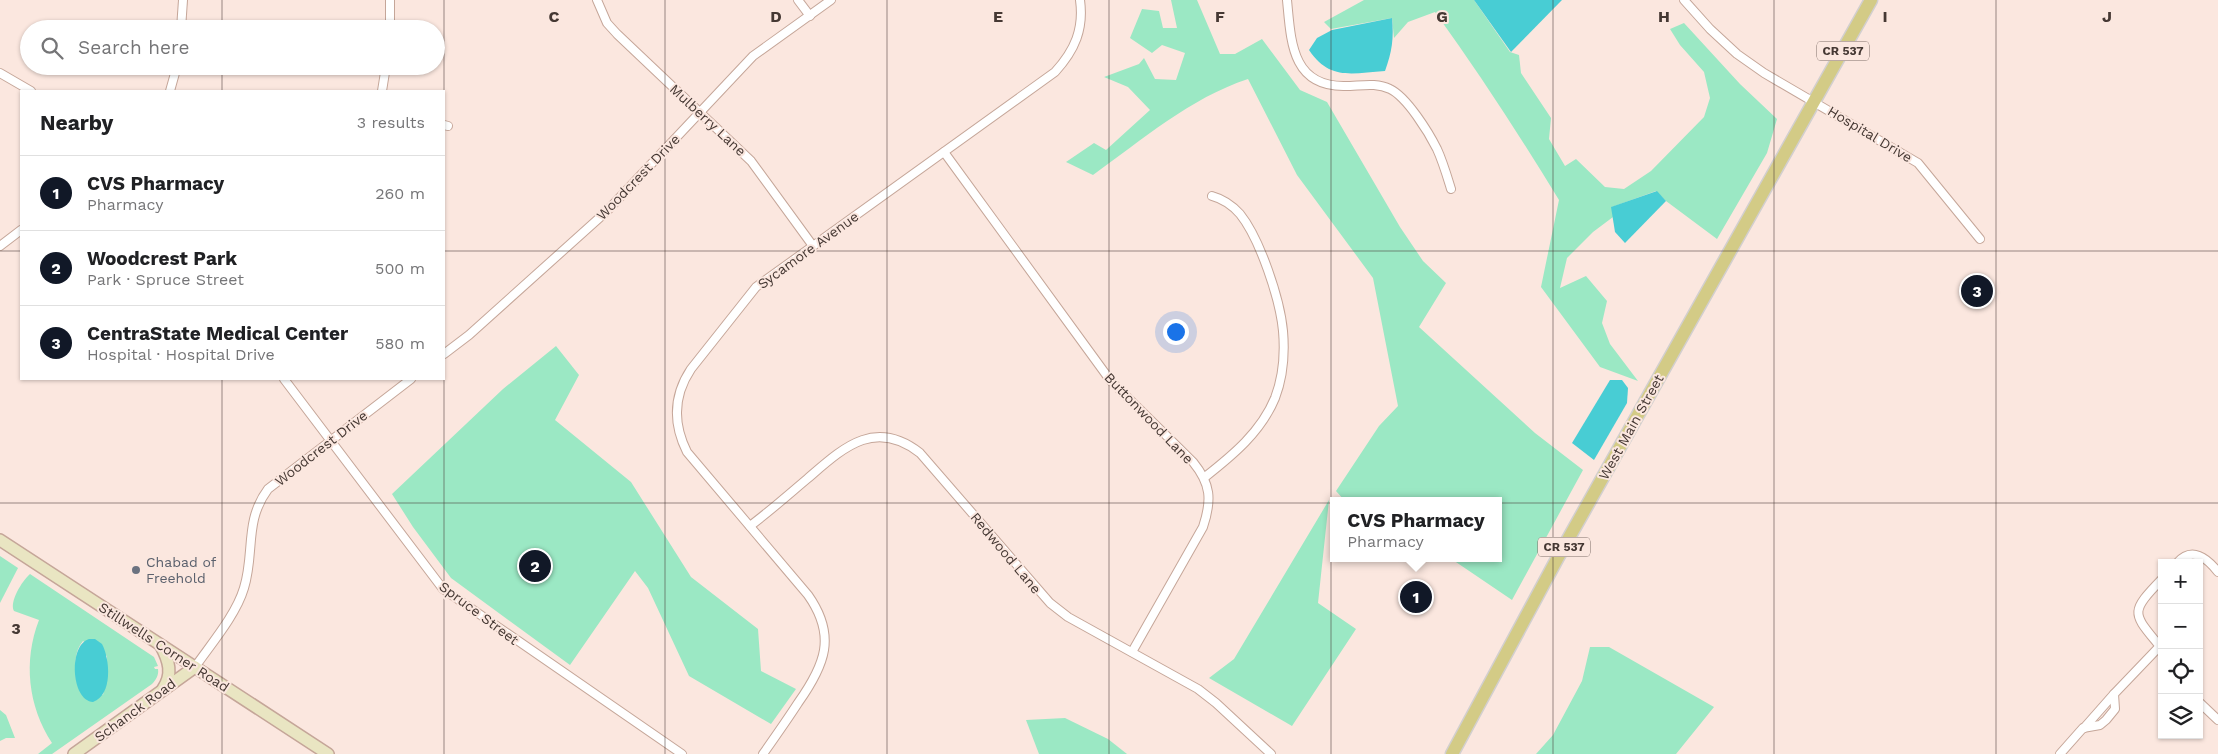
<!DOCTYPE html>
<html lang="en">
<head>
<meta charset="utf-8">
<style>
  :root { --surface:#fff; --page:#f2f2f2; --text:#202124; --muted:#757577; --line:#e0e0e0; --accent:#111827 }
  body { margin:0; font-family:"Work Sans",sans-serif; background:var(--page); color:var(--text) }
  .controls { position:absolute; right:15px; bottom:15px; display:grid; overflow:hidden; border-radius:0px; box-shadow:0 1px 4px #0004 }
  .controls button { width:45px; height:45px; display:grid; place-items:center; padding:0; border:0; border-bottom:1px solid var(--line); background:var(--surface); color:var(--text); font:25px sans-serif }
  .you { position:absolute; left:1175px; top:331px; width:18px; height:18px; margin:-12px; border:4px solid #fff; border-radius:50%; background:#1a73e8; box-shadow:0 0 0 8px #1a73e833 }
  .badge { display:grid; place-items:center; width:32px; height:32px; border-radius:50%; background:var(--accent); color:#fff; font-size:16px; font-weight:700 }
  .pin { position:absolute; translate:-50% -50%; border:2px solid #fff; box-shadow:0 1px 5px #0006 }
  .popup { position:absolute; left:1330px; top:497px; width:172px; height:65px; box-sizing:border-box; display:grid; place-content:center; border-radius:0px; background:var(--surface); filter:drop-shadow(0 1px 4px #0005); font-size:16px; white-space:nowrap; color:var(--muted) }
  .popup b { font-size:19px; color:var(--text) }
  .popup::after { content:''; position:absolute; left:50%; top:100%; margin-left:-10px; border:10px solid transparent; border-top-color:var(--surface) }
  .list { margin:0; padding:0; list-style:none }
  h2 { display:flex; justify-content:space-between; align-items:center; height:65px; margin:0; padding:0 20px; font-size:21px }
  h2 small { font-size:16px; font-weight:400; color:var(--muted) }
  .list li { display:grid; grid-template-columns:32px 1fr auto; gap:15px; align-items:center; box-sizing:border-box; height:75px; padding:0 20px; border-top:1px solid var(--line) }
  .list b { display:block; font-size:19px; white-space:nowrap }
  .list p { margin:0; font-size:16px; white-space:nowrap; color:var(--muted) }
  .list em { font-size:16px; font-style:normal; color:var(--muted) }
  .icon { flex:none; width:28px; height:28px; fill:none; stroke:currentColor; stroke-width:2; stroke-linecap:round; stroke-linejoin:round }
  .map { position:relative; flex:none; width:2218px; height:754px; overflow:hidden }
  .search { position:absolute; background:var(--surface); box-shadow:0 1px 4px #0004; left:20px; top:20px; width:425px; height:55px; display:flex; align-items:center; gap:12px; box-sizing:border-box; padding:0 18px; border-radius:28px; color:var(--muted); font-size:19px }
  .panel { position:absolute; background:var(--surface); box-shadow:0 1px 4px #0004; left:20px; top:90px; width:425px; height:290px; border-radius:0px }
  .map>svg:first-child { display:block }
  .green { fill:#9be8c4; fill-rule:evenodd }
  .water { fill:#48cdd4 }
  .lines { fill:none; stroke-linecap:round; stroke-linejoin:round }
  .street-casing { stroke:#c5a699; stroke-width:10 }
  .secondary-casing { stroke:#c5a699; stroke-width:14 }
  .primary-casing { stroke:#d2cfce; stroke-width:15 }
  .street { stroke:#fff; stroke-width:8 }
  .secondary { stroke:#e9e5c2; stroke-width:11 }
  .primary { stroke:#d3cb86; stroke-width:12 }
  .grid { fill:none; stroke:#453833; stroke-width:1; stroke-opacity:0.55 }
  .worship-dot { fill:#6b7280; stroke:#fbe7df; stroke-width:2 }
  .labels { text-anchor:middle; stroke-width:4; stroke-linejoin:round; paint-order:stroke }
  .shield { fill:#fbe7df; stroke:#7c6c67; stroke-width:1 }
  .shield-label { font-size:12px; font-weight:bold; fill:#453833 }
  .street-label { font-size:14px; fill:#453833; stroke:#fbe7df }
  .worship-label { font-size:14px; fill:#5b616d; stroke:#fbe7df; text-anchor:start }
  .grid-label { font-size:16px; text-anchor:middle; font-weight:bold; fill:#453833; stroke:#fbe7df; stroke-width:4; stroke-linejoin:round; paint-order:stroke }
</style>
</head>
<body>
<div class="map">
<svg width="2218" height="754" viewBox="0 0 2218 754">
  <rect width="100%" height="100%" fill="#fbe7df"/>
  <g class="green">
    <path d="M 1171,0 L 1197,0 L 1220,54 L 1235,54 L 1262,39 L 1300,90 L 1327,102 L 1400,227 L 1423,261 L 1446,283 L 1419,327 L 1535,433 L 1583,470 L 1512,600 L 1450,558 L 1498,558 L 1498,501 L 1345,501 L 1336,491 L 1379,426 L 1398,406 L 1373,278 L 1297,175 L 1248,79 C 1190,98 1142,140 1093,175 L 1066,162 L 1094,143 L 1106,150 L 1150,110 L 1128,87 L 1104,77 L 1139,64 L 1144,58 L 1155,79 L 1176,80 L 1185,53 L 1162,45 L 1152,53 L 1130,38 L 1142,9 L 1159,11 L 1163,28 L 1177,28 Z"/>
    <path d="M 1364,0 L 1474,0 L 1510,52 L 1519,55 L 1521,73 L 1551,118 L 1549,139 L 1565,166 L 1576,159 L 1605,187 L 1624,189 L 1651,171 L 1704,117 L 1710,98 L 1704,72 L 1680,45 L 1670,29 L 1684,23 L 1740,84 L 1777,119 L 1767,153 L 1717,239 L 1666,201 L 1656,191 L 1612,207 L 1613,217 L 1593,232 L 1567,258 L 1560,288 L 1586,276 L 1607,301 L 1602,323 L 1610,344 L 1638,381 L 1600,367 L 1541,287 L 1559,200 C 1520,136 1479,73 1435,12 L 1408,22 L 1394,38 L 1392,18 L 1331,29 L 1324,22 Z"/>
    <path d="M 556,346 L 579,375 L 555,420 L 631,482 L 691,577 L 758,629 L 761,671 L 796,689 L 771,724 L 689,676 L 648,588 L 635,571 L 570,665 L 451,578 L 413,527 L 392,494 L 503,389 Z"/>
    <path d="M 1329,500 L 1318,603 L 1356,629 L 1292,726 L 1209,678 L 1234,659 Z"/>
    <path d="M 0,556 L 18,568 L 0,603 Z"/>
    <path d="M 30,574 L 142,649 L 154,657 L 158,666 L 154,667 L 155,669 L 158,669 C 159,675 156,680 152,684 L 52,754 L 38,754 L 52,743 C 28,706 23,661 39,620 L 14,611 C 9,602 22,581 30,574 ZM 83,641 L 107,656 L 107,677 L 103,695 L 76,679 C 75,666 74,651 83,641 Z"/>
    <path d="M 1590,647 L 1609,647 L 1714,707 L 1676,754 L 1536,754 L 1553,735 L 1582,681 Z"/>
    <path d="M 0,710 L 6,715 L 15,738 L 6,738 L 0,741 Z"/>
    <path d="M 1065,718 L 1108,739 L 1127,754 L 1039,754 L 1026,720 Z"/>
  </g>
  <g class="water">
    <path d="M 1474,0 L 1562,0 L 1511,52 Z"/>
    <path d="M 1392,18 C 1394,38 1392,52 1385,71 C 1352,73 1330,81 1309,50 L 1317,38 L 1332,30 Z"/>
    <path d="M 1657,191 L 1666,201 L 1625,243 L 1615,232 L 1611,207 Z"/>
    <path d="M 1610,380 L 1622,380 L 1628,388 L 1627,403 L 1594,460 L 1572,443 Z"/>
    <path d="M 89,639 L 95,639 L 102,644 C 110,659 113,695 93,702 C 71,701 68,645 89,639 Z"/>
  </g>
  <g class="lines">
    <defs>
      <g id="street">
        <path d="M 390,0 L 390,29"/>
        <path d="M 597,0 L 607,23 L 617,34 L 751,161 L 813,246"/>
        <path d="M 798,0 L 810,16"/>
        <path d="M 1287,0 C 1291,40 1291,87 1345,86 C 1360,86 1376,82 1390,89 C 1407,97 1429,133 1437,149 C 1443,162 1447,176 1451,189"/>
        <path d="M 1684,0 L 1710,29 L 1737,54 L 1764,73 L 1918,163 L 1980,239"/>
        <path d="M 181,29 L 183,0"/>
        <path d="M 0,73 L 31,91"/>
        <path d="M 170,91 L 177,66"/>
        <path d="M 382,91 L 386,66"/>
        <path d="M 444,125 L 448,126"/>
        <path d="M 944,152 L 1110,380 L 1193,462 C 1211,484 1212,500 1203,527 L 1132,652"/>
        <path d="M 0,246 L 21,230"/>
        <path d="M 444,354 L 469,335 L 607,211 L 753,56 L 831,0"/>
        <path d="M 284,379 L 443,589 L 682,754"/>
        <path d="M 1205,477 C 1233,455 1261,432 1275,398 C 1283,377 1285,354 1283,331 C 1280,299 1260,239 1240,214 C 1232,205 1223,199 1212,196"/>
        <path d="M 750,526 C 770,511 788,495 807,479 C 842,449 874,417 920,453 L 1050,603 L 1068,617 L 1198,689 L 1216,703 L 1271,754"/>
        <path d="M 2177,563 C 2192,546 2207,558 2218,572"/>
        <path d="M 2162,579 C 2128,614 2133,613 2162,649"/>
        <path d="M 195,667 C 211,644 236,615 244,588 C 255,553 244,521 268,489 L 411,379"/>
        <path d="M 2199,702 L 2218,720"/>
        <path d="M 2084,728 L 2114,694"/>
        <path d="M 763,754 C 775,737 787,720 798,703 C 825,665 837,636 808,595 L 687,452 C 673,424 673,396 691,369 L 756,287 L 1055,72 C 1075,50 1084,29 1080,0"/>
        <path d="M 2060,754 L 2083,728 L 2100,725 L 2106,720 L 2115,709 L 2114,694 L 2159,647"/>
      </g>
      <g id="secondary">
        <path d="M 0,540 L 328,754"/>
        <path d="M 161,646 C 169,661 173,674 163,689"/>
        <path d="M 74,754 L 195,667"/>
      </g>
      <path id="primary" d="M 1452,754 L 1557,559 L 1871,0"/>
    </defs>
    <use href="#street" class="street-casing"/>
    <use href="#secondary" class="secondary-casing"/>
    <use href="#primary" class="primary-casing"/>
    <use href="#street" class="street"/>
    <use href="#secondary" class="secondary"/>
    <use href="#primary" class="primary"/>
  </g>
  <path class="grid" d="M 222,0 L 222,29M 444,0 L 444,91M 665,0 L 665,754M 887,0 L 887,754M 1109,0 L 1109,754M 1331,0 L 1331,754M 1553,0 L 1553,754M 1774,0 L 1774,754M 1996,0 L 1996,754M 222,66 L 222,91M 0,251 L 21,251M 444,251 L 2218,251M 222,379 L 222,754M 444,379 L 444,754M 0,503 L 2218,503"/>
  <circle class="worship-dot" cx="136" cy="570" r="5"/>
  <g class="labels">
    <g class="shield">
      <rect x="1817" y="41.5" width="52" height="19" rx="4"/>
      <rect x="1538" y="537.5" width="52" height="19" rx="4"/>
    </g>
    <g class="shield-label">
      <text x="1843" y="55">CR 537</text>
      <text x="1564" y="551">CR 537</text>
    </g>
    <g class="street-label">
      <text transform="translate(708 120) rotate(43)" y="5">Mulberry Lane</text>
      <text transform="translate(1870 134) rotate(31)" y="5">Hospital Drive</text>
      <text transform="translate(638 177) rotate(-46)" y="5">Woodcrest Drive</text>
      <text transform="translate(808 250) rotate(-36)" y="5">Sycamore Avenue</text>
      <text transform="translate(1149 418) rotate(46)" y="5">Buttonwood Lane</text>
      <text transform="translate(1631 427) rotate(-61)" y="5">West Main Street</text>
      <text transform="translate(321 448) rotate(-38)" y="5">Woodcrest Drive</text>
      <text transform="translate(1006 553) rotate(50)" y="5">Redwood Lane</text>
      <text transform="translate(479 613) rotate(37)" y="5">Spruce Street</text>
      <text transform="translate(164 647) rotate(33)" y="5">Stillwells Corner Road</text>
      <text transform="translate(135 710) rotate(-36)" y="5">Schanck Road</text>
    </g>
    <g class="worship-label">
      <text x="146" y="567">Chabad of<tspan x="146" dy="16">Freehold</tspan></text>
    </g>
  </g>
  <g class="grid-label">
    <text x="554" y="22">C</text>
    <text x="776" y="22">D</text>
    <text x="998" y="22">E</text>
    <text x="1220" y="22">F</text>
    <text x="1442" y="22">G</text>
    <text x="1664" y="22">H</text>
    <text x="1885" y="22">I</text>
    <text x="2107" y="22">J</text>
    <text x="16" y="634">3</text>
  </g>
</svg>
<div class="controls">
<button>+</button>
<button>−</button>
<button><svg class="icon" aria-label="locate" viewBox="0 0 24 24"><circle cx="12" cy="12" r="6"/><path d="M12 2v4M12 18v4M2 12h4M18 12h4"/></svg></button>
<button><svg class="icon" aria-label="layers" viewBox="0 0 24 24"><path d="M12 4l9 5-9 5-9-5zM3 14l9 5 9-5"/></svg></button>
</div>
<div class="you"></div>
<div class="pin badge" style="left:1416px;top:597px">1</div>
<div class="popup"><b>CVS Pharmacy</b>Pharmacy</div>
<div class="pin badge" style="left:535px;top:566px">2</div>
<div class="pin badge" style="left:1977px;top:291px">3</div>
<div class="search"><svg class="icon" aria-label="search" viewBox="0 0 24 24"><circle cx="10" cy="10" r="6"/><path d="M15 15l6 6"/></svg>Search here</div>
<section class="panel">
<h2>Nearby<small>3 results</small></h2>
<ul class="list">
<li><span class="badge">1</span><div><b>CVS Pharmacy</b><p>Pharmacy</p></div><em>260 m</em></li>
<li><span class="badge">2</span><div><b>Woodcrest Park</b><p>Park · Spruce Street</p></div><em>500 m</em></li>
<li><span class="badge">3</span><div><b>CentraState Medical Center</b><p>Hospital · Hospital Drive</p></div><em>580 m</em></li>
</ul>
</section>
</div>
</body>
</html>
